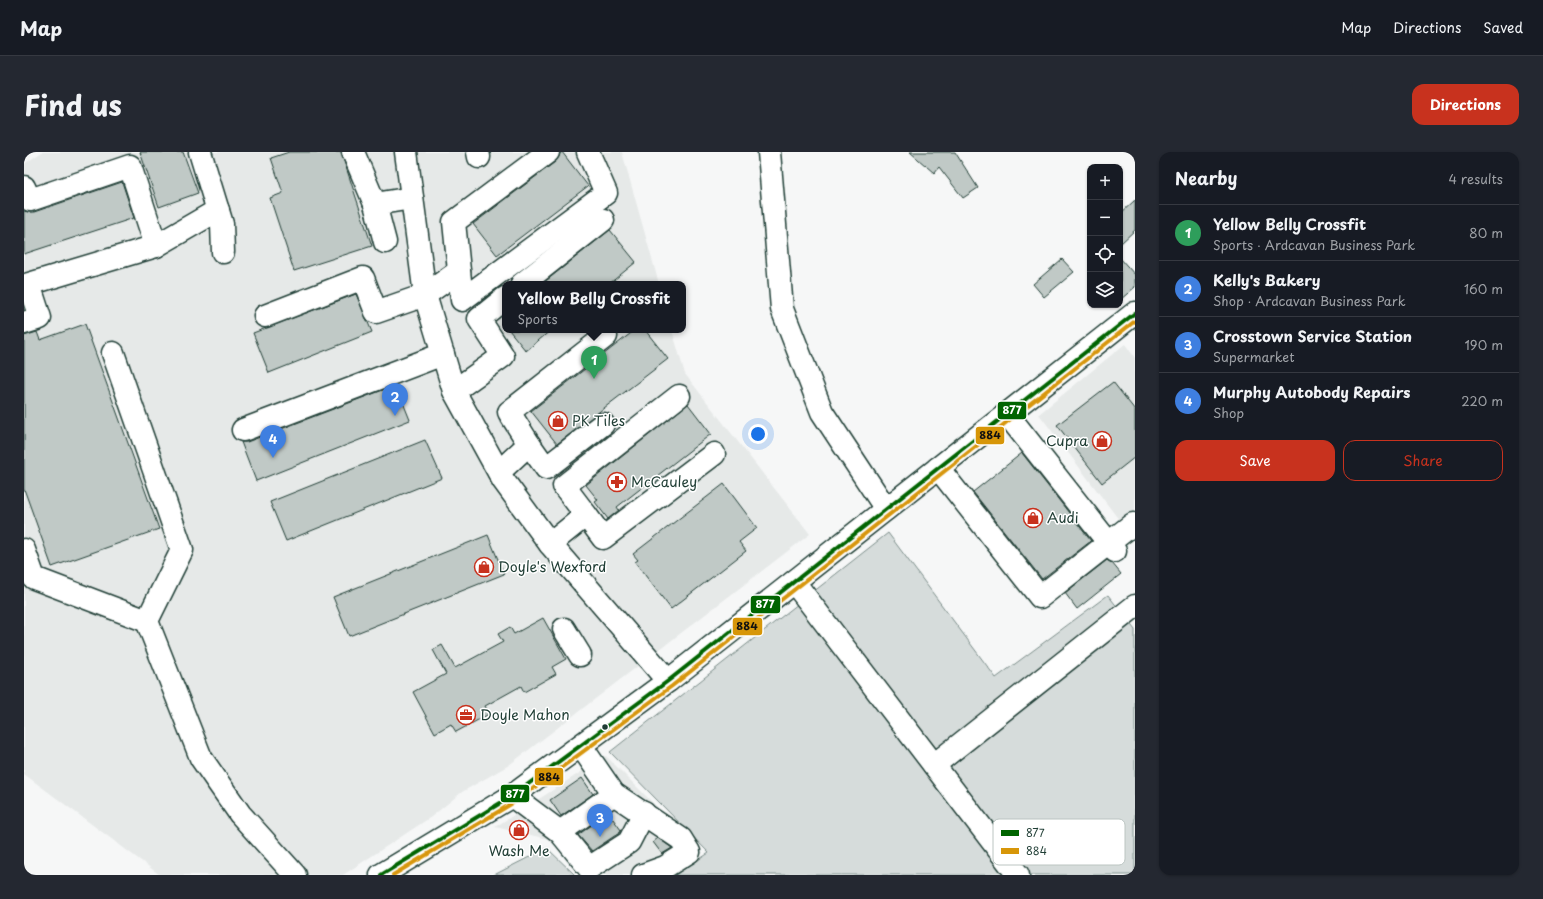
<!DOCTYPE html>
<html lang="en">
<head>
<meta charset="utf-8">
<style>
  :root { --surface:#171b24; --page:#242831; --text:#f1f3f6; --muted:#9ea1a6; --line:#363941; --accent:#c8321e }
  body { margin:0; font-family:"Playpen Sans",sans-serif; background:var(--page); color:var(--text) }
  .controls { position:absolute; right:12px; top:12px; display:grid; overflow:hidden; border-radius:8px; box-shadow:0 1px 3px #0004 }
  .controls button { width:36px; height:36px; display:grid; place-items:center; padding:0; border:0; border-bottom:1px solid var(--line); background:var(--surface); color:var(--text); font:20px sans-serif }
  .you { position:absolute; left:734px; top:282px; width:14px; height:14px; margin:-10px; border:3px solid #fff; border-radius:50%; background:#1a73e8; box-shadow:0 0 0 6px #1a73e833 }
  .badge { display:grid; place-items:center; width:26px; height:26px; border-radius:50%; background:var(--accent); color:#fff; font-size:13px; font-weight:700 }
  .pin { position:absolute; translate:-50% -33px; filter:drop-shadow(0 1px 2px #0008) }
  .pin::after { content:''; position:absolute; top:21px; width:14px; height:12px; background:inherit; clip-path:polygon(0 0,100% 0,50% 100%) }
  .popup { position:absolute; left:478px; top:129px; width:184px; height:52px; box-sizing:border-box; display:grid; place-content:center; border-radius:8px; background:var(--surface); filter:drop-shadow(0 1px 3px #0005); font-size:13px; white-space:nowrap; color:var(--muted) }
  .popup b { font-size:15px; color:var(--text) }
  .popup::after { content:''; position:absolute; left:50%; top:100%; margin-left:-8px; border:8px solid transparent; border-top-color:var(--surface) }
  .list { margin:0; padding:0; list-style:none }
  h2 { display:flex; justify-content:space-between; align-items:center; height:52px; margin:0; padding:0 16px; font-size:17px }
  h2 small { font-size:13px; font-weight:400; color:var(--muted) }
  .list li { display:grid; grid-template-columns:26px 1fr auto; gap:12px; align-items:center; box-sizing:border-box; height:56px; padding:0 16px; border-top:1px solid var(--line) }
  .list b { display:block; font-size:15px; white-space:nowrap }
  .list p { margin:0; font-size:13px; white-space:nowrap; color:var(--muted) }
  .list em { font-size:13px; font-style:normal; color:var(--muted) }
  .actions { display:flex; gap:8px; padding:12px 16px }
  .actions a { flex:1; padding:9px 0; border:1px solid var(--accent); border-radius:12px; text-align:center; font-size:14px; color:var(--accent) }
  .actions .main { background:var(--accent); color:#fff }
  .icon { flex:none; width:22px; height:22px; fill:none; stroke:currentColor; stroke-width:2; stroke-linecap:round; stroke-linejoin:round }
  .map { position:relative; flex:none; width:1111px; height:723px; overflow:hidden; border-radius:12px }
  header { display:flex; align-items:center; gap:24px; box-sizing:border-box; height:56px; padding:0 20px; background:var(--surface); border-bottom:1px solid var(--line) }
  header strong { font-size:19px }
  nav { display:flex; gap:22px; margin-inline-start:auto; font-size:14px }
  .intro { display:flex; align-items:center; justify-content:space-between; box-sizing:border-box; height:96px; padding:0 24px }
  h1 { margin:0; font-size:28px }
  .button { padding:10px 18px; border-radius:12px; background:var(--accent); color:#fff; font-size:14px; font-weight:700 }
  main { display:flex; gap:24px; padding:0 24px }
  aside { flex:1; background:var(--surface); border-radius:12px; box-shadow:0 1px 3px #0004 }
  .map>svg:first-child { display:block }
  .built { fill:#e6e9e8 }
  .green { fill:#d6dcdb; stroke:#7a8c88 }
  .building { fill:#c0c9c6; stroke:#1f3d34 }
  .lines { fill:none; stroke-linecap:round; stroke-linejoin:round }
  .minor-casing { stroke:#1f3d34; stroke-width:25 }
  .major-casing { stroke:#1f3d34; stroke-width:25 }
  .minor { stroke:#fff; stroke-width:22 }
  .major { stroke:#fff; stroke-width:22 }
  .bus-1-casing { stroke:#fff; stroke-width:7 }
  .bus-2-casing { stroke:#fff; stroke-width:7 }
  .bus-1 { stroke:#006400; stroke-width:4 }
  .bus-2 { stroke:#d79608; stroke-width:4 }
  .bus-dot { fill:#1f3d34; stroke:#fff; stroke-width:1.5 }
  .labels { text-anchor:middle; stroke-width:3; stroke-linejoin:round; paint-order:stroke }
  .poi-label { font-size:14px; fill:#1f3d34; stroke:#fff; text-anchor:start }
  .key { fill:#fff; stroke:#bcc5c2; stroke-width:1 }
  .key-label { font-size:11px; fill:#1f3d34 }
  .line-badge { stroke:#fff; stroke-width:1.5 }
  .badge-label { font-size:11px; text-anchor:middle; font-weight:bold; fill:#fff }
  .pale-badge-label { font-size:11px; text-anchor:middle; font-weight:bold; fill:#111 }
</style>
</head>
<body>
<header>
<strong>Map</strong>
<nav><a>Map</a><a>Directions</a><a>Saved</a></nav>
</header>
<div class="intro"><h1>Find us</h1><a class="button">Directions</a></div>
<main>
<div class="map">
<svg width="1111" height="723" viewBox="0 0 1111 723">
  <rect width="100%" height="100%" fill="#f6f7f7"/>
  <filter id="ink" filterUnits="userSpaceOnUse"><feTurbulence type="fractalNoise" baseFrequency=".025" numOctaves="2"/><feDisplacementMap in="SourceGraphic" scale="8" xChannelSelector="R" yChannelSelector="G"/><feConvolveMatrix kernelMatrix="1 2 1 2 8 2 1 2 1" color-interpolation-filters="sRGB"/></filter>
  <g filter="url(#ink)">
    <g class="built">
      <path d="M 18,0 L 598,0 L 635,132 L 481,132 L 481,178 L 648,178 L 661,222 L 786,382 L 485,613 L 438,640 L 407,665 L 319,723 L 136,723 L 0,622 L 0,12 Z"/>
      <path d="M 1101,192 L 1111,206 L 1111,389 L 1015,262 Z"/>
      <path d="M 582,604 L 679,701 L 644,723 L 560,723 L 524,687 L 471,675 Z"/>
    </g>
    <g class="green">
      <path d="M 864,381 L 972,526 L 1084,443 L 1111,478 L 1111,723 L 651,723 L 685,701 L 586,600 Z"/>
      <path d="M 523,696 L 551,723 L 470,723 Z"/>
    </g>
    <g class="building">
      <path d="M 116,0 L 159,0 L 174,41 L 135,55 Z"/>
      <path d="M 265,0 L 317,0 L 348,94 L 270,119 L 246,46 L 259,41 L 247,6 Z"/>
      <path d="M 538,0 L 564,34 L 473,103 L 449,72 L 531,10 L 535,5 L 536,1 Z"/>
      <path d="M 886,0 L 931,0 L 954,36 L 939,46 L 915,15 L 910,21 Z"/>
      <path d="M 98,30 L 110,66 L 0,102 L 0,59 L 4,60 L 10,60 Z"/>
      <path d="M 1111,48 L 1111,78 L 1096,92 L 1096,62 Z"/>
      <path d="M 586,78 L 612,110 L 585,132 L 518,132 Z"/>
      <path d="M 1096,106 L 1111,123 L 1111,135 L 1096,148 Z"/>
      <path d="M 1038,107 L 1050,120 L 1020,145 L 1009,132 Z"/>
      <path d="M 332,142 L 348,180 L 245,221 L 229,181 Z"/>
      <path d="M 61,172 L 135,377 L 28,415 L 0,337 L 0,184 L 13,180 L 16,188 Z"/>
      <path d="M 485,178 L 527,178 L 502,199 Z"/>
      <path d="M 611,178 L 621,178 L 644,207 L 533,292 L 507,259 Z"/>
      <path d="M 1089,230 L 1111,258 L 1111,305 L 1078,331 L 1033,273 Z"/>
      <path d="M 372,233 L 386,268 L 232,329 L 217,290 L 223,290 Z"/>
      <path d="M 664,252 L 687,282 L 593,355 L 595,358 L 584,367 L 571,350 L 574,348 L 562,333 Z"/>
      <path d="M 401,288 L 418,326 L 262,389 L 246,350 Z"/>
      <path d="M 998,301 L 1067,389 L 1018,427 L 949,340 Z"/>
      <path d="M 700,332 L 733,376 L 715,390 L 722,399 L 647,457 L 611,410 L 614,408 L 609,402 Z"/>
      <path d="M 464,383 L 480,422 L 325,484 L 309,445 Z"/>
      <path d="M 1083,408 L 1088,411 L 1097,422 L 1053,457 L 1041,441 Z"/>
      <path d="M 519,466 L 542,507 L 528,515 L 532,522 L 500,540 L 497,534 L 461,554 L 465,562 L 432,580 L 427,572 L 411,581 L 389,540 L 422,522 L 409,498 L 418,493 L 431,516 L 479,490 L 474,482 L 486,475 L 490,482 Z"/>
      <path d="M 558,626 L 569,642 L 537,664 L 526,648 Z"/>
      <path d="M 583,662 L 587,668 L 589,667 L 597,678 L 595,681 L 568,699 L 554,683 Z"/>
      <path d="M 634,686 L 648,696 L 638,702 L 629,690 Z"/>
    </g>
    <g class="lines">
      <defs>
        <g id="minor">
          <path d="M 176,0 L 198,72 L 199,100"/>
          <path d="M 329,0 L 351,52 L 361,90"/>
          <path d="M 382,0 L 401,143 L 430,239 L 479,328 L 526,392 L 644,529"/>
          <path d="M 454,0 L 455,5"/>
          <path d="M 524,0 L 430,70 L 438,148 L 582,41 L 564,0"/>
          <path d="M 745,0 L 758,157 L 798,260 L 862,357"/>
          <path d="M 0,35 L 6,48 L 106,14 L 132,94"/>
          <path d="M 351,52 L 388,46"/>
          <path d="M 498,132 L 579,68"/>
          <path d="M 241,164 L 339,126 L 352,160 L 401,143 L 435,119"/>
          <path d="M 0,171 L 16,166 L 5,132 L 132,94 L 194,58"/>
          <path d="M 89,201 L 158,398 L 123,469 L 177,606 L 216,662 L 271,723"/>
          <path d="M 430,239 L 479,204 L 455,167 L 481,146"/>
          <path d="M 983,262 L 1091,399"/>
          <path d="M 219,278 L 419,202"/>
          <path d="M 505,292 L 522,316 L 579,272"/>
          <path d="M 914,316 L 1016,445 L 1109,372"/>
          <path d="M 475,320 L 505,292 L 485,260 L 582,184"/>
          <path d="M 562,363 L 579,386 L 690,302"/>
          <path d="M 526,392 L 562,363 L 540,334 L 655,244"/>
          <path d="M 0,398 L 10,426 L 123,469"/>
          <path d="M 770,430 L 994,723"/>
          <path d="M 540,477 L 556,503"/>
          <path d="M 557,594 L 590,642 L 657,687 L 665,700 L 641,715 L 619,723"/>
          <path d="M 910,613 L 1111,454"/>
          <path d="M 488,644 L 536,680 L 565,716 L 605,690 L 620,661"/>
          <path d="M 536,680 L 590,642"/>
        </g>
        <path id="major" d="M 357,723 L 488,644 L 644,529 L 1111,161"/>
      </defs>
      <use href="#minor" class="minor-casing"/>
      <use href="#major" class="major-casing"/>
      <use href="#minor" class="minor"/>
      <use href="#major" class="major"/>
      <defs>
        <path id="bus-1" d="M 357,723 L 488,644 L 644,529 L 1111,161"/>
        <path id="bus-2" d="M 369,723 L 492,649 L 648,534 L 1111,169"/>
      </defs>
      <use href="#bus-1" class="bus-1-casing"/>
      <use href="#bus-2" class="bus-2-casing"/>
      <use href="#bus-1" class="bus-1"/>
      <use href="#bus-2" class="bus-2"/>
    </g>
  </g>
  <defs>
    <symbol id="shop-ring" viewBox="-11 -11 22 22"><circle r="9.5" fill="#fff" stroke="#c8321e" stroke-width="1.5"/><path d="M-5-2.5h2.3a2.7 3.5 0 0 1 5.4 0H5L5.5 6h-11ZM-1.5-2.5h3a1.5 2.3 0 0 0-3 0Z" fill="#c8321e"/></symbol>
    <symbol id="pharmacy-ring" viewBox="-11 -11 22 22"><circle r="9.5" fill="#fff" stroke="#c8321e" stroke-width="1.5"/><path d="M-2-6h4v4h4v4h-4v4h-4v-4h-4v-4h4Z" fill="#c8321e"/></symbol>
    <symbol id="office-ring" viewBox="-11 -11 22 22"><circle r="9.5" fill="#fff" stroke="#c8321e" stroke-width="1.5"/><path d="M-6-3h4V-5.5h4V-3h4V5H-6ZM-1-4.5V-3h2v-1.5ZM-6 0V1H6V0Z" fill="#c8321e"/></symbol>
  </defs>
  <g fill-rule="evenodd">
    <use href="#shop-ring" x="523" y="258" width="22" height="22"/>
    <use href="#shop-ring" x="1067" y="278" width="22" height="22"/>
    <use href="#pharmacy-ring" x="582" y="319" width="22" height="22"/>
    <use href="#shop-ring" x="998" y="355" width="22" height="22"/>
    <use href="#shop-ring" x="449" y="404" width="22" height="22"/>
    <use href="#office-ring" x="431" y="552" width="22" height="22"/>
    <use href="#shop-ring" x="484" y="667" width="22" height="22"/>
  </g>
  <circle class="bus-dot" cx="581" cy="575" r="3.5"/>
  <g class="labels">
    <g class="poi-label">
      <text x="548" y="274">PK Tiles</text>
      <text x="1064" y="294" text-anchor="end">Cupra</text>
      <text x="607" y="335">McCauley</text>
      <text x="1023" y="371">Audi</text>
      <text x="474" y="420">Doyle's Wexford</text>
      <text x="456" y="568">Doyle Mahon</text>
      <text x="495" y="704" text-anchor="middle">Wash Me</text>
    </g>
  </g>
  <rect x="969" y="667" width="132" height="46" rx="6" class="key"/>
  <rect x="977" y="678" width="18" height="6" fill="#006400"/>
  <rect x="977" y="696" width="18" height="6" fill="#d79608"/>
  <g class="key-label">
    <text x="1002" y="685">877</text>
    <text x="1002" y="703">884</text>
  </g>
  <g class="line-badge">
    <rect x="973" y="249" width="30" height="19" rx="4" fill="#006400"/>
    <rect x="951" y="274" width="30" height="19" rx="4" fill="#d79608"/>
    <rect x="726" y="443" width="31" height="19" rx="4" fill="#006400"/>
    <rect x="708" y="465" width="31" height="19" rx="4" fill="#d79608"/>
    <rect x="510" y="615" width="30" height="19" rx="4" fill="#d79608"/>
    <rect x="476" y="632" width="30" height="19" rx="4" fill="#006400"/>
  </g>
  <g class="badge-label">
    <text x="988" y="262">877</text>
    <text x="741" y="456">877</text>
    <text x="491" y="646">877</text>
  </g>
  <g class="pale-badge-label">
    <text x="966" y="287">884</text>
    <text x="723" y="478">884</text>
    <text x="525" y="629">884</text>
  </g>
</svg>
<div class="controls">
<button>+</button>
<button>−</button>
<button><svg class="icon" aria-label="locate" viewBox="0 0 24 24"><circle cx="12" cy="12" r="6"/><path d="M12 2v4M12 18v4M2 12h4M18 12h4"/></svg></button>
<button><svg class="icon" aria-label="layers" viewBox="0 0 24 24"><path d="M12 4l9 5-9 5-9-5zM3 14l9 5 9-5"/></svg></button>
</div>
<div class="you"></div>
<div class="pin badge" style="left:570px;top:227px;background:#2e9e5b">1</div>
<div class="popup"><b>Yellow Belly Crossfit</b>Sports</div>
<div class="pin badge" style="left:371px;top:264px;background:#3f7fe0">2</div>
<div class="pin badge" style="left:576px;top:685px;background:#3f7fe0">3</div>
<div class="pin badge" style="left:249px;top:306px;background:#3f7fe0">4</div>
</div>
<aside>
<h2>Nearby<small>4 results</small></h2>
<ul class="list">
<li><span class="badge" style="background:#2e9e5b">1</span><div><b>Yellow Belly Crossfit</b><p>Sports · Ardcavan Business Park</p></div><em>80 m</em></li>
<li><span class="badge" style="background:#3f7fe0">2</span><div><b>Kelly's Bakery</b><p>Shop · Ardcavan Business Park</p></div><em>160 m</em></li>
<li><span class="badge" style="background:#3f7fe0">3</span><div><b>Crosstown Service Station</b><p>Supermarket</p></div><em>190 m</em></li>
<li><span class="badge" style="background:#3f7fe0">4</span><div><b>Murphy Autobody Repairs</b><p>Shop</p></div><em>220 m</em></li>
</ul>
<div class="actions"><a class="main">Save</a><a>Share</a></div>
</aside>
</main>
</body>
</html>
